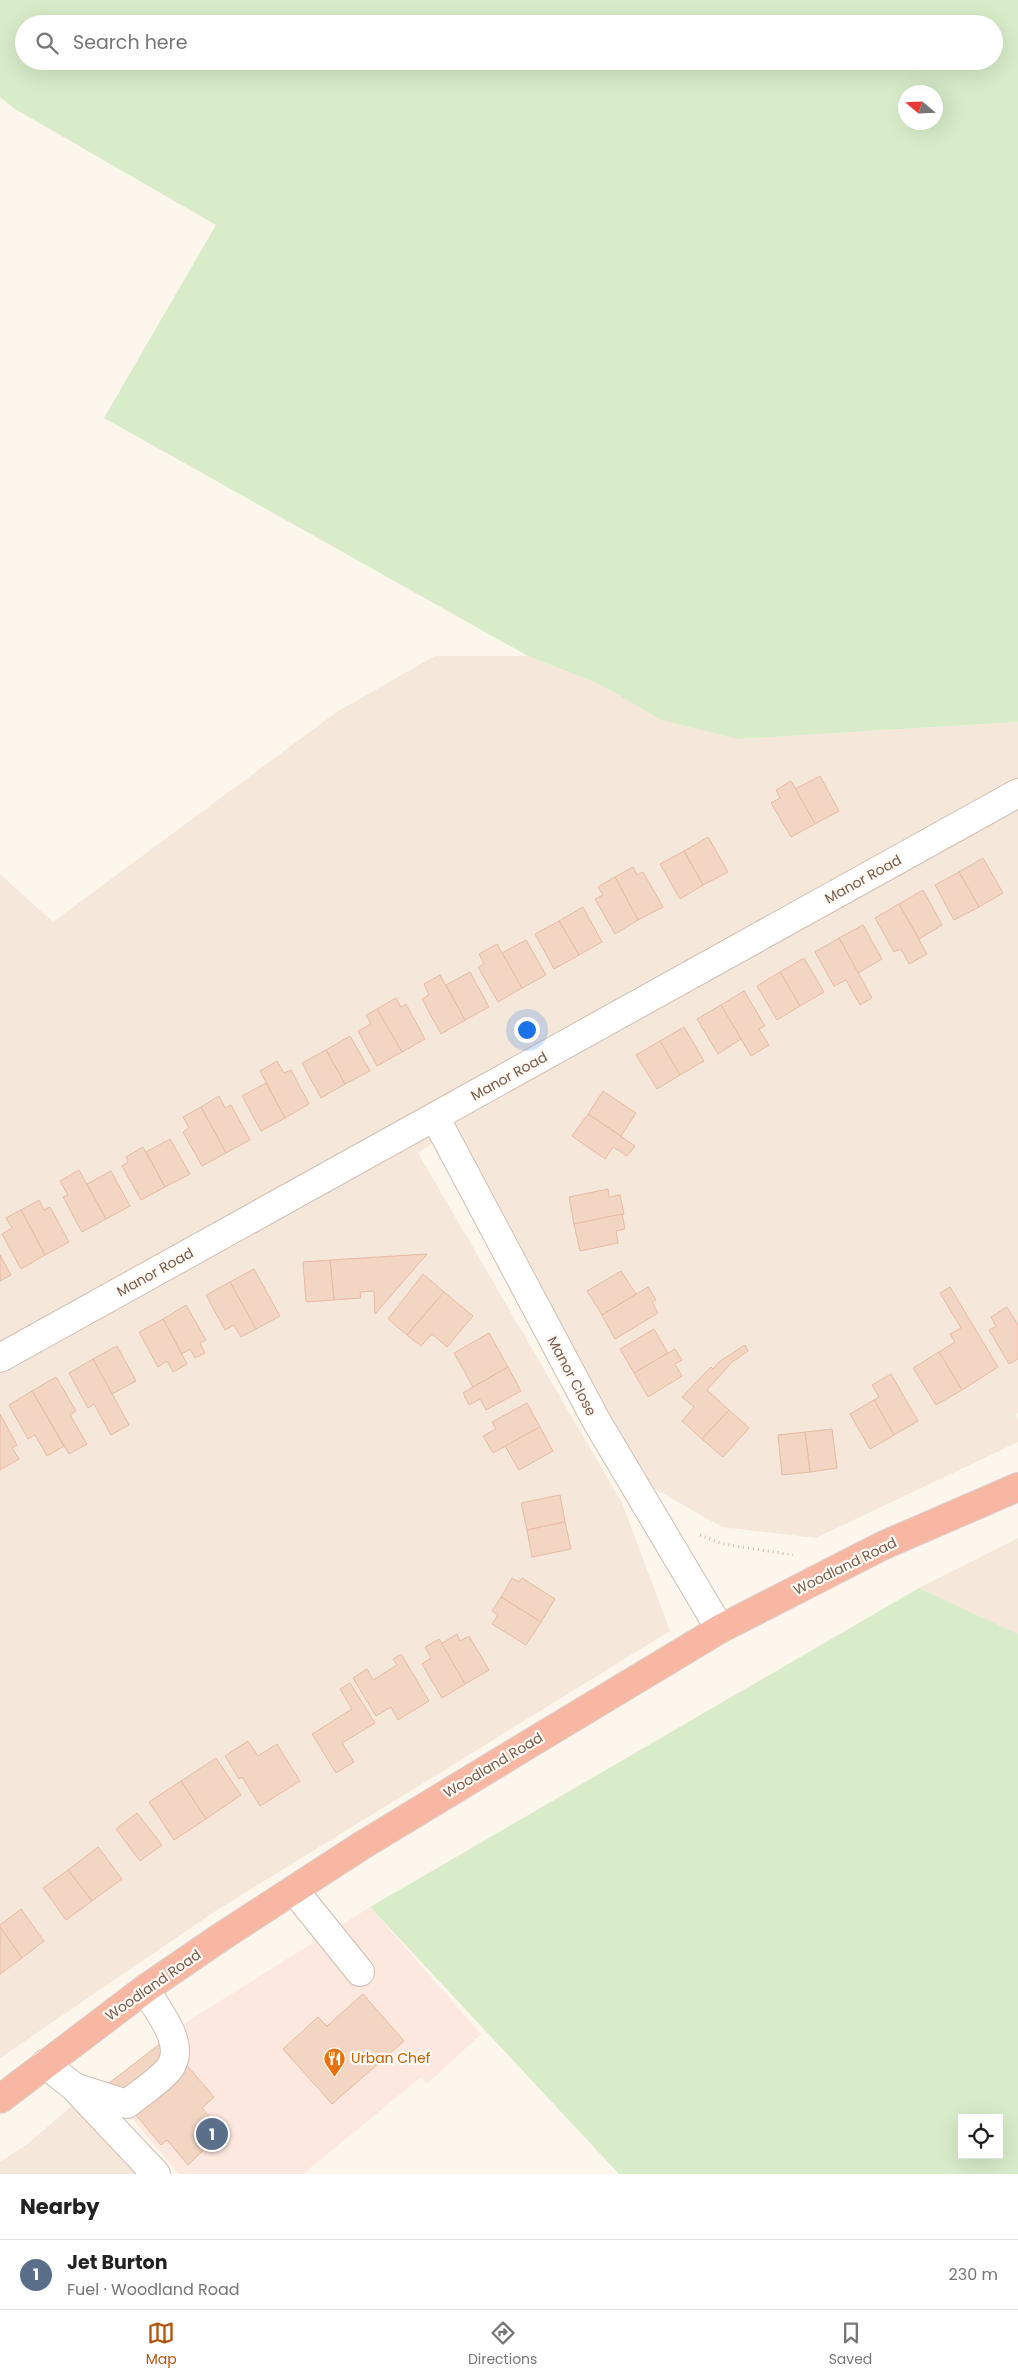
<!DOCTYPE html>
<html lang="en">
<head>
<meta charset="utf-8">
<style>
  :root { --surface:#fff; --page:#f2f2f2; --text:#222; --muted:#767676; --line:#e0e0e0; --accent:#b45309 }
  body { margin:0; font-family:Poppins,sans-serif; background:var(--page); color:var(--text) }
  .controls { position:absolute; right:15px; bottom:15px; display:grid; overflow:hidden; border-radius:0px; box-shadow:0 5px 20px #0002 }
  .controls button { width:45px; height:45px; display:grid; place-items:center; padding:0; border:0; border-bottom:1px solid var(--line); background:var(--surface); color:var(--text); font:25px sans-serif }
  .compass { position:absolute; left:898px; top:85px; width:45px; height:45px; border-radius:50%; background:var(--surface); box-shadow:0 5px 20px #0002; rotate:289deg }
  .you { position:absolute; left:526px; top:1029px; width:18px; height:18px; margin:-12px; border:4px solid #fff; border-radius:50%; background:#1a73e8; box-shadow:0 0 0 8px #1a73e833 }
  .badge { display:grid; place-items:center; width:32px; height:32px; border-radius:50%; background:var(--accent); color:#fff; font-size:16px; font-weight:700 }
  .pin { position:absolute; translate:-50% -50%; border:2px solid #fff; box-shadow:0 1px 5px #0006 }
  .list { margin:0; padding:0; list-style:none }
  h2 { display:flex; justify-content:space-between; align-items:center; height:65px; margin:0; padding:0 20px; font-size:21px }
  h2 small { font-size:16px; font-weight:400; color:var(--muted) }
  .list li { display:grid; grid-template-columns:32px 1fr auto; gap:15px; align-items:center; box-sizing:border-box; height:70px; padding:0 20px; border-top:1px solid var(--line) }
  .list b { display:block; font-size:19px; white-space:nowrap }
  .list p { margin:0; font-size:16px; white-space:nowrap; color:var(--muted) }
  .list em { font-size:16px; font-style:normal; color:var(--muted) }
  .icon { flex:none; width:28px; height:28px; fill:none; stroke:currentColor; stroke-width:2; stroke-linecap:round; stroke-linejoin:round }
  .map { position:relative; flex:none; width:1018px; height:2174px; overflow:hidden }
  .search { position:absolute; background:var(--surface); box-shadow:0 5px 20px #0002; left:15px; right:15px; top:15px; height:55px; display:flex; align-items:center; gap:12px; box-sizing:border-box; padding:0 18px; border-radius:28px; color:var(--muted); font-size:19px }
  .sheet { height:135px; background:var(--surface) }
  nav { display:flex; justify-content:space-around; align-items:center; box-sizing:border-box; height:70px; border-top:1px solid var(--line); background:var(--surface); font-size:14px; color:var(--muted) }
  nav a { display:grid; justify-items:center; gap:2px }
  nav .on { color:var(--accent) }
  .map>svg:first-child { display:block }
  .residential { fill:#f5e8da }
  .commercial { fill:#fde8e0 }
  .green { fill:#d8ecc9; fill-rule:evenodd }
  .building { fill:#f3d5c3; stroke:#e6bba3 }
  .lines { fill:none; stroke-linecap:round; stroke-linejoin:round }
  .minor-casing { stroke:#d1beb0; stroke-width:30 }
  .highway-casing { stroke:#dad1cd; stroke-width:30 }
  .path { stroke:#d9b8a5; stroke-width:3; stroke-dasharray:1 4; stroke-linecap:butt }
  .minor { stroke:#fff; stroke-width:28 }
  .highway { stroke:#f7b7a3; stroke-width:28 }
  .labels { text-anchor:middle; stroke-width:4.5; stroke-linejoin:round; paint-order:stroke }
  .street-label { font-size:14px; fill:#7a5c4d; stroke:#fffaf3 }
  .food-label { font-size:14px; fill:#c56008; stroke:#fffaf3; text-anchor:start }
</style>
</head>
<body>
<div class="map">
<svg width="1018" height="2174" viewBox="0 0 1018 2174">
  <rect width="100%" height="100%" fill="#fdf6ec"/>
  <g class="residential">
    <path d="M 435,656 L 528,656 L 599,684 L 661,720 L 738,739 L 1018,722 L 1018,1413 L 1016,1415 L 1018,1420 L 1018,1442 L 816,1538 L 722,1527 L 644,1483 L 456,1127 L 418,1153 L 622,1503 L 670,1631 L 214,1912 L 0,2058 L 0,874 L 53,922 L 338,711 Z"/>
    <path d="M 1018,1538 L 1018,1634 L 919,1588 Z"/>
    <path d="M 74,2104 L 140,2174 L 0,2174 L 0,2162 L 30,2142 Z"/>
  </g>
  <path class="commercial" d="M 370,1907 L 481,2034 L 427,2084 L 421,2077 L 303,2174 L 179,2174 L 105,2087 L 190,2020 Z"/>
  <g class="green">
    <path d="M 0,0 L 1018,0 L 1018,722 L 738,739 L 661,720 L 599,684 L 528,656 L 104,418 L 216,225 L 15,109 L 0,97 ZM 24,24 L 994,24 L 994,61 L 24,61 ZM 906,92 L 936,92 L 936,122 L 906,122 Z"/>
    <path d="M 919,1588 L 1018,1634 L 1018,2174 L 619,2174 L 370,1907 ZM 962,2118 L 999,2118 L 999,2155 L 962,2155 Z"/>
  </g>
  <g class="building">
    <path d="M 820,776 L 839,811 L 815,824 L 795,789 Z"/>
    <path d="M 791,781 L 815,824 L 791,837 L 771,803 L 780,798 L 776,790 Z"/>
    <path d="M 708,837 L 728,872 L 703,885 L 684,851 Z"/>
    <path d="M 684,851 L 703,885 L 680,899 L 660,864 Z"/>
    <path d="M 983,858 L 1003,893 L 979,907 L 959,872 Z"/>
    <path d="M 633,867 L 637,875 L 643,872 L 663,907 L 638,920 L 615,877 Z"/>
    <path d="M 959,872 L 979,907 L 954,920 L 935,885 Z"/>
    <path d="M 615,877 L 638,920 L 615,934 L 595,899 L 603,895 L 598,887 Z"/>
    <path d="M 923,890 L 942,925 L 919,939 L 899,904 Z"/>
    <path d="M 899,904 L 927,954 L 909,964 L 901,949 L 894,952 L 875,918 Z"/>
    <path d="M 583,907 L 602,942 L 579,955 L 559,921 Z"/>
    <path d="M 559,921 L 579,955 L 554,969 L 535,934 Z"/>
    <path d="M 863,925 L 882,959 L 858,973 L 839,938 Z"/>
    <path d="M 839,938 L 872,998 L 860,1005 L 846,980 L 834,986 L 815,952 Z"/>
    <path d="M 526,940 L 546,975 L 522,988 L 502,953 Z"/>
    <path d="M 497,944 L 522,988 L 498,1002 L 478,967 L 484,964 L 479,954 Z"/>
    <path d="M 804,958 L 824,992 L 800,1006 L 780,972 Z"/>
    <path d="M 470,972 L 489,1007 L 465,1020 L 446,985 Z"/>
    <path d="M 780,972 L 800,1006 L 777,1020 L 757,986 Z"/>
    <path d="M 440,975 L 465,1020 L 441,1034 L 422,999 L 429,995 L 424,984 Z"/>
    <path d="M 744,991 L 765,1026 L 759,1029 L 769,1045 L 751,1056 L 721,1005 Z"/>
    <path d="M 396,998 L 401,1007 L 406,1004 L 425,1039 L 402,1052 L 377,1009 Z"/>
    <path d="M 721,1005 L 741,1039 L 718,1054 L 697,1019 Z"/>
    <path d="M 377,1009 L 402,1052 L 377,1066 L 358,1031 L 371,1024 L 366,1015 Z"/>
    <path d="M 684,1027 L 704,1061 L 680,1075 L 660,1041 Z"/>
    <path d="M 350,1036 L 370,1071 L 345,1084 L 326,1050 Z"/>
    <path d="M 660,1041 L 680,1075 L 657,1089 L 636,1055 Z"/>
    <path d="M 326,1050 L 345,1084 L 321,1098 L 302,1063 Z"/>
    <path d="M 277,1061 L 284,1073 L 291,1070 L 309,1104 L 285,1118 L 260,1071 Z"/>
    <path d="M 266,1083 L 285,1118 L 261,1131 L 242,1096 Z"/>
    <path d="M 603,1091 L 636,1113 L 621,1136 L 588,1114 Z"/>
    <path d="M 219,1096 L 225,1108 L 231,1105 L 250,1140 L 226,1153 L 201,1107 Z"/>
    <path d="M 201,1107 L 226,1153 L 202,1166 L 183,1132 L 189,1128 L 183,1117 Z"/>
    <path d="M 588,1114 L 635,1146 L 627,1156 L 613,1147 L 605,1159 L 572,1136 Z"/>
    <path d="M 170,1139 L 190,1174 L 165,1187 L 146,1152 Z"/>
    <path d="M 143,1147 L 165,1187 L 141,1200 L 122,1166 L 128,1162 L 126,1157 Z"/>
    <path d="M 79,1170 L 106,1219 L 82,1232 L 63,1197 L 68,1195 L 60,1181 Z"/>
    <path d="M 111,1171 L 130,1206 L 106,1219 L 87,1184 Z"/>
    <path d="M 608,1189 L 609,1197 L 620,1195 L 624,1214 L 574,1224 L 569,1197 Z"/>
    <path d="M 39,1200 L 44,1210 L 50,1207 L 69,1242 L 45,1255 L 21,1210 Z"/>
    <path d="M 21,1210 L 45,1255 L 21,1269 L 2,1234 L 12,1228 L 6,1218 Z"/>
    <path d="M 622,1214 L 625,1229 L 616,1231 L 618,1243 L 580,1251 L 574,1224 Z"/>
    <path d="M 427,1254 L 375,1314 L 374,1291 L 360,1292 L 361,1298 L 334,1300 L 330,1260 Z"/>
    <path d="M 0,1255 L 11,1275 L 0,1281 Z"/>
    <path d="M 330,1260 L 334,1300 L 306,1302 L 303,1262 Z"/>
    <path d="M 254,1269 L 280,1316 L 256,1329 L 230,1282 Z"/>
    <path d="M 621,1271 L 636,1294 L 602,1315 L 587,1291 Z"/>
    <path d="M 423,1274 L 444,1292 L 407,1335 L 388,1319 Z"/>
    <path d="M 230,1282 L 256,1329 L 241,1337 L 234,1325 L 225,1330 L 206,1295 Z"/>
    <path d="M 648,1287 L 656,1300 L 652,1302 L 658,1313 L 615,1339 L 602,1315 Z"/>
    <path d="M 950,1287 L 998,1367 L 962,1390 L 939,1352 L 955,1342 L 950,1334 L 961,1328 L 940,1293 Z"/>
    <path d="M 444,1292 L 473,1316 L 447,1347 L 432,1334 L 421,1346 L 407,1335 Z"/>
    <path d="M 186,1305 L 206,1340 L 200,1343 L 205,1353 L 195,1358 L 190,1349 L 182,1354 L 163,1319 Z"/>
    <path d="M 1007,1307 L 1018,1325 L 1018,1359 L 1009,1364 L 989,1330 L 996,1326 L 991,1317 Z"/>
    <path d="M 163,1319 L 187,1364 L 173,1372 L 167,1361 L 158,1367 L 139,1332 Z"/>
    <path d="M 654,1329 L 668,1353 L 634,1373 L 620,1349 Z"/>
    <path d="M 489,1333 L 508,1367 L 473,1387 L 454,1353 Z"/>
    <path d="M 745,1345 L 748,1351 L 731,1363 L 707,1390 L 729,1410 L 702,1439 L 682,1421 L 694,1407 L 682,1397 L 711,1367 L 713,1369 L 720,1361 Z"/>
    <path d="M 117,1346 L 136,1381 L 112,1394 L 93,1359 Z"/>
    <path d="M 675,1349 L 682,1360 L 675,1364 L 682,1376 L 648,1397 L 634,1373 Z"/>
    <path d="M 939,1352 L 962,1390 L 936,1405 L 913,1368 Z"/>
    <path d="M 93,1359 L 129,1425 L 111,1435 L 94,1404 L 88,1408 L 69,1373 Z"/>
    <path d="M 508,1367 L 521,1391 L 486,1410 L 480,1399 L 469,1405 L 463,1393 Z"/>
    <path d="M 891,1374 L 918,1421 L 894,1435 L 874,1400 L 879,1397 L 872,1385 Z"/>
    <path d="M 56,1377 L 76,1411 L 70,1415 L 87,1444 L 69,1454 L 32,1391 Z"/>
    <path d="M 32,1391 L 64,1446 L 47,1456 L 35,1435 L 28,1439 L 9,1405 Z"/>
    <path d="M 874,1400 L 894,1435 L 870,1449 L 850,1414 Z"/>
    <path d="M 527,1403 L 540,1427 L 493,1453 L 483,1436 L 496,1429 L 492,1422 Z"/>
    <path d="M 729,1410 L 749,1428 L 723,1457 L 702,1439 Z"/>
    <path d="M 0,1414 L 17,1445 L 12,1448 L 19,1459 L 0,1470 Z"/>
    <path d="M 540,1427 L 553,1451 L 519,1470 L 505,1446 Z"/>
    <path d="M 832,1429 L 837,1468 L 810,1472 L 805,1432 Z"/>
    <path d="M 805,1432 L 810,1472 L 782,1475 L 778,1435 Z"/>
    <path d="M 560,1495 L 565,1522 L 527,1530 L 521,1503 Z"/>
    <path d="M 565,1522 L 571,1549 L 532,1557 L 527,1530 Z"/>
    <path d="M 512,1578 L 519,1582 L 522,1578 L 555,1599 L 541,1622 L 501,1597 Z"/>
    <path d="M 501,1597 L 541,1622 L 526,1645 L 492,1624 L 498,1615 L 492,1611 Z"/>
    <path d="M 457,1634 L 460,1641 L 469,1636 L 489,1670 L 465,1684 L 441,1644 Z"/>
    <path d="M 439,1639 L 465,1684 L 442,1698 L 422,1664 L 431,1658 L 425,1647 Z"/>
    <path d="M 401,1654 L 429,1701 L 398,1720 L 391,1707 L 376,1716 L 353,1678 L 367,1669 L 373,1680 L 397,1665 L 393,1659 Z"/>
    <path d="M 350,1683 L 375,1723 L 342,1743 L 354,1762 L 336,1773 L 312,1734 L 352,1709 L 340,1689 Z"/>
    <path d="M 248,1741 L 258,1756 L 277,1744 L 300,1781 L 260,1806 L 242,1777 L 239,1779 L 225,1756 Z"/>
    <path d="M 216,1758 L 241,1795 L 206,1819 L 181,1781 Z"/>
    <path d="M 181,1781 L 206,1819 L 174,1840 L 149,1802 Z"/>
    <path d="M 137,1813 L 162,1845 L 140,1861 L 116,1829 Z"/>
    <path d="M 98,1847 L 122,1879 L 92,1901 L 68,1870 Z"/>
    <path d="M 68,1870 L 92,1901 L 66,1920 L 43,1888 Z"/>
    <path d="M 21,1909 L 44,1941 L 22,1958 L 0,1927 L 0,1925 Z"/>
    <path d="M 0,1927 L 22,1958 L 0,1974 Z"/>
    <path d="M 363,1994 L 404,2041 L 332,2104 L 283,2049 L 318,2017 L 327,2026 Z"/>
    <path d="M 165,2040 L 214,2097 L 202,2108 L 223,2131 L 188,2165 L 167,2140 L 161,2145 L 109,2083 Z"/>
  </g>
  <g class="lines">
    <defs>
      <g id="minor">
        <path d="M 435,1117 L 597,1422 L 720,1629"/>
        <path d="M 0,1358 L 1018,793"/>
        <path d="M 294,1890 L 360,1972"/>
        <path d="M 45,2064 L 74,2087 L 156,2174"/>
        <path d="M 74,2087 L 127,2104 C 140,2093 158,2082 169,2069 C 188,2045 157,2010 145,1989"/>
      </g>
      <path id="highway" d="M 0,2099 L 145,1989 L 221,1937 L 361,1846 L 539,1738 L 720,1629 L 882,1546 L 1018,1487"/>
    </defs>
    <use href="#minor" class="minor-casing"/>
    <use href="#highway" class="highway-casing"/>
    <path class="path" d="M 700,1535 L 723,1544 L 793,1555"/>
    <use href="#minor" class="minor"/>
    <use href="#highway" class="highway"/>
  </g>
  <defs>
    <symbol id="restaurant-pin" viewBox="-11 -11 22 30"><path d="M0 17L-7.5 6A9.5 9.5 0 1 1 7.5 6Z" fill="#e8710a" stroke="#fffaf3"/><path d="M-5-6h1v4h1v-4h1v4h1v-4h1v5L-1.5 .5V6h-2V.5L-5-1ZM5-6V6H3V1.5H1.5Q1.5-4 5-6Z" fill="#fff"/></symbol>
  </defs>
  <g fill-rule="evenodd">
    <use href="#restaurant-pin" x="322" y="2046" width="25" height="34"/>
  </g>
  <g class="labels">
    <g class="street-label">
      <text transform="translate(863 879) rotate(-29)" y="5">Manor Road</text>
      <text transform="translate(509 1076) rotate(-29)" y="5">Manor Road</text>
      <text transform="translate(155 1272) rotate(-29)" y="5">Manor Road</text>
      <text transform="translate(572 1376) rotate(62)" y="5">Manor Close</text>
      <text transform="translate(845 1566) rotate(-26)" y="5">Woodland Road</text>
      <text transform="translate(493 1765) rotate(-31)" y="5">Woodland Road</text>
      <text transform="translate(153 1985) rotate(-35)" y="5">Woodland Road</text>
    </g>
    <g class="food-label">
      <text x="351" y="2063">Urban Chef</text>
    </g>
  </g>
</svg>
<div class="controls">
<button><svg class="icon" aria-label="locate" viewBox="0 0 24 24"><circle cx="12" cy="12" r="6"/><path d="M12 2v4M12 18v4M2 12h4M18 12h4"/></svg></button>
</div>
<svg class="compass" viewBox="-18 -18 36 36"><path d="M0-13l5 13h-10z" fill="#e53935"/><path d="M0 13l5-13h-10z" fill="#767676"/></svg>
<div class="you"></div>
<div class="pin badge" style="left:212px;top:2134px;background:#5c6f8a">1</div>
<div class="search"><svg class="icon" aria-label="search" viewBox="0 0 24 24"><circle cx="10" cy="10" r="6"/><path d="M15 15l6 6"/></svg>Search here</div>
</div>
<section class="sheet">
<h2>Nearby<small></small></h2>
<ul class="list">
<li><span class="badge" style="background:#5c6f8a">1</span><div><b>Jet Burton</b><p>Fuel · Woodland Road</p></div><em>230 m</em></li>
</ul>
</section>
<nav>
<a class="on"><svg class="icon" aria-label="map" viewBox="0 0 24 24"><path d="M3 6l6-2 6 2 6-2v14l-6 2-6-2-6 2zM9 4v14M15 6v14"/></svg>Map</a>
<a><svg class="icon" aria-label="directions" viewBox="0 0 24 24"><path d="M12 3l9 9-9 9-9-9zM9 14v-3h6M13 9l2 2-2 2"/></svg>Directions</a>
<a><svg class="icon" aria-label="saved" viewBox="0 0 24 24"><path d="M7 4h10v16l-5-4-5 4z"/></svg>Saved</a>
</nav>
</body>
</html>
